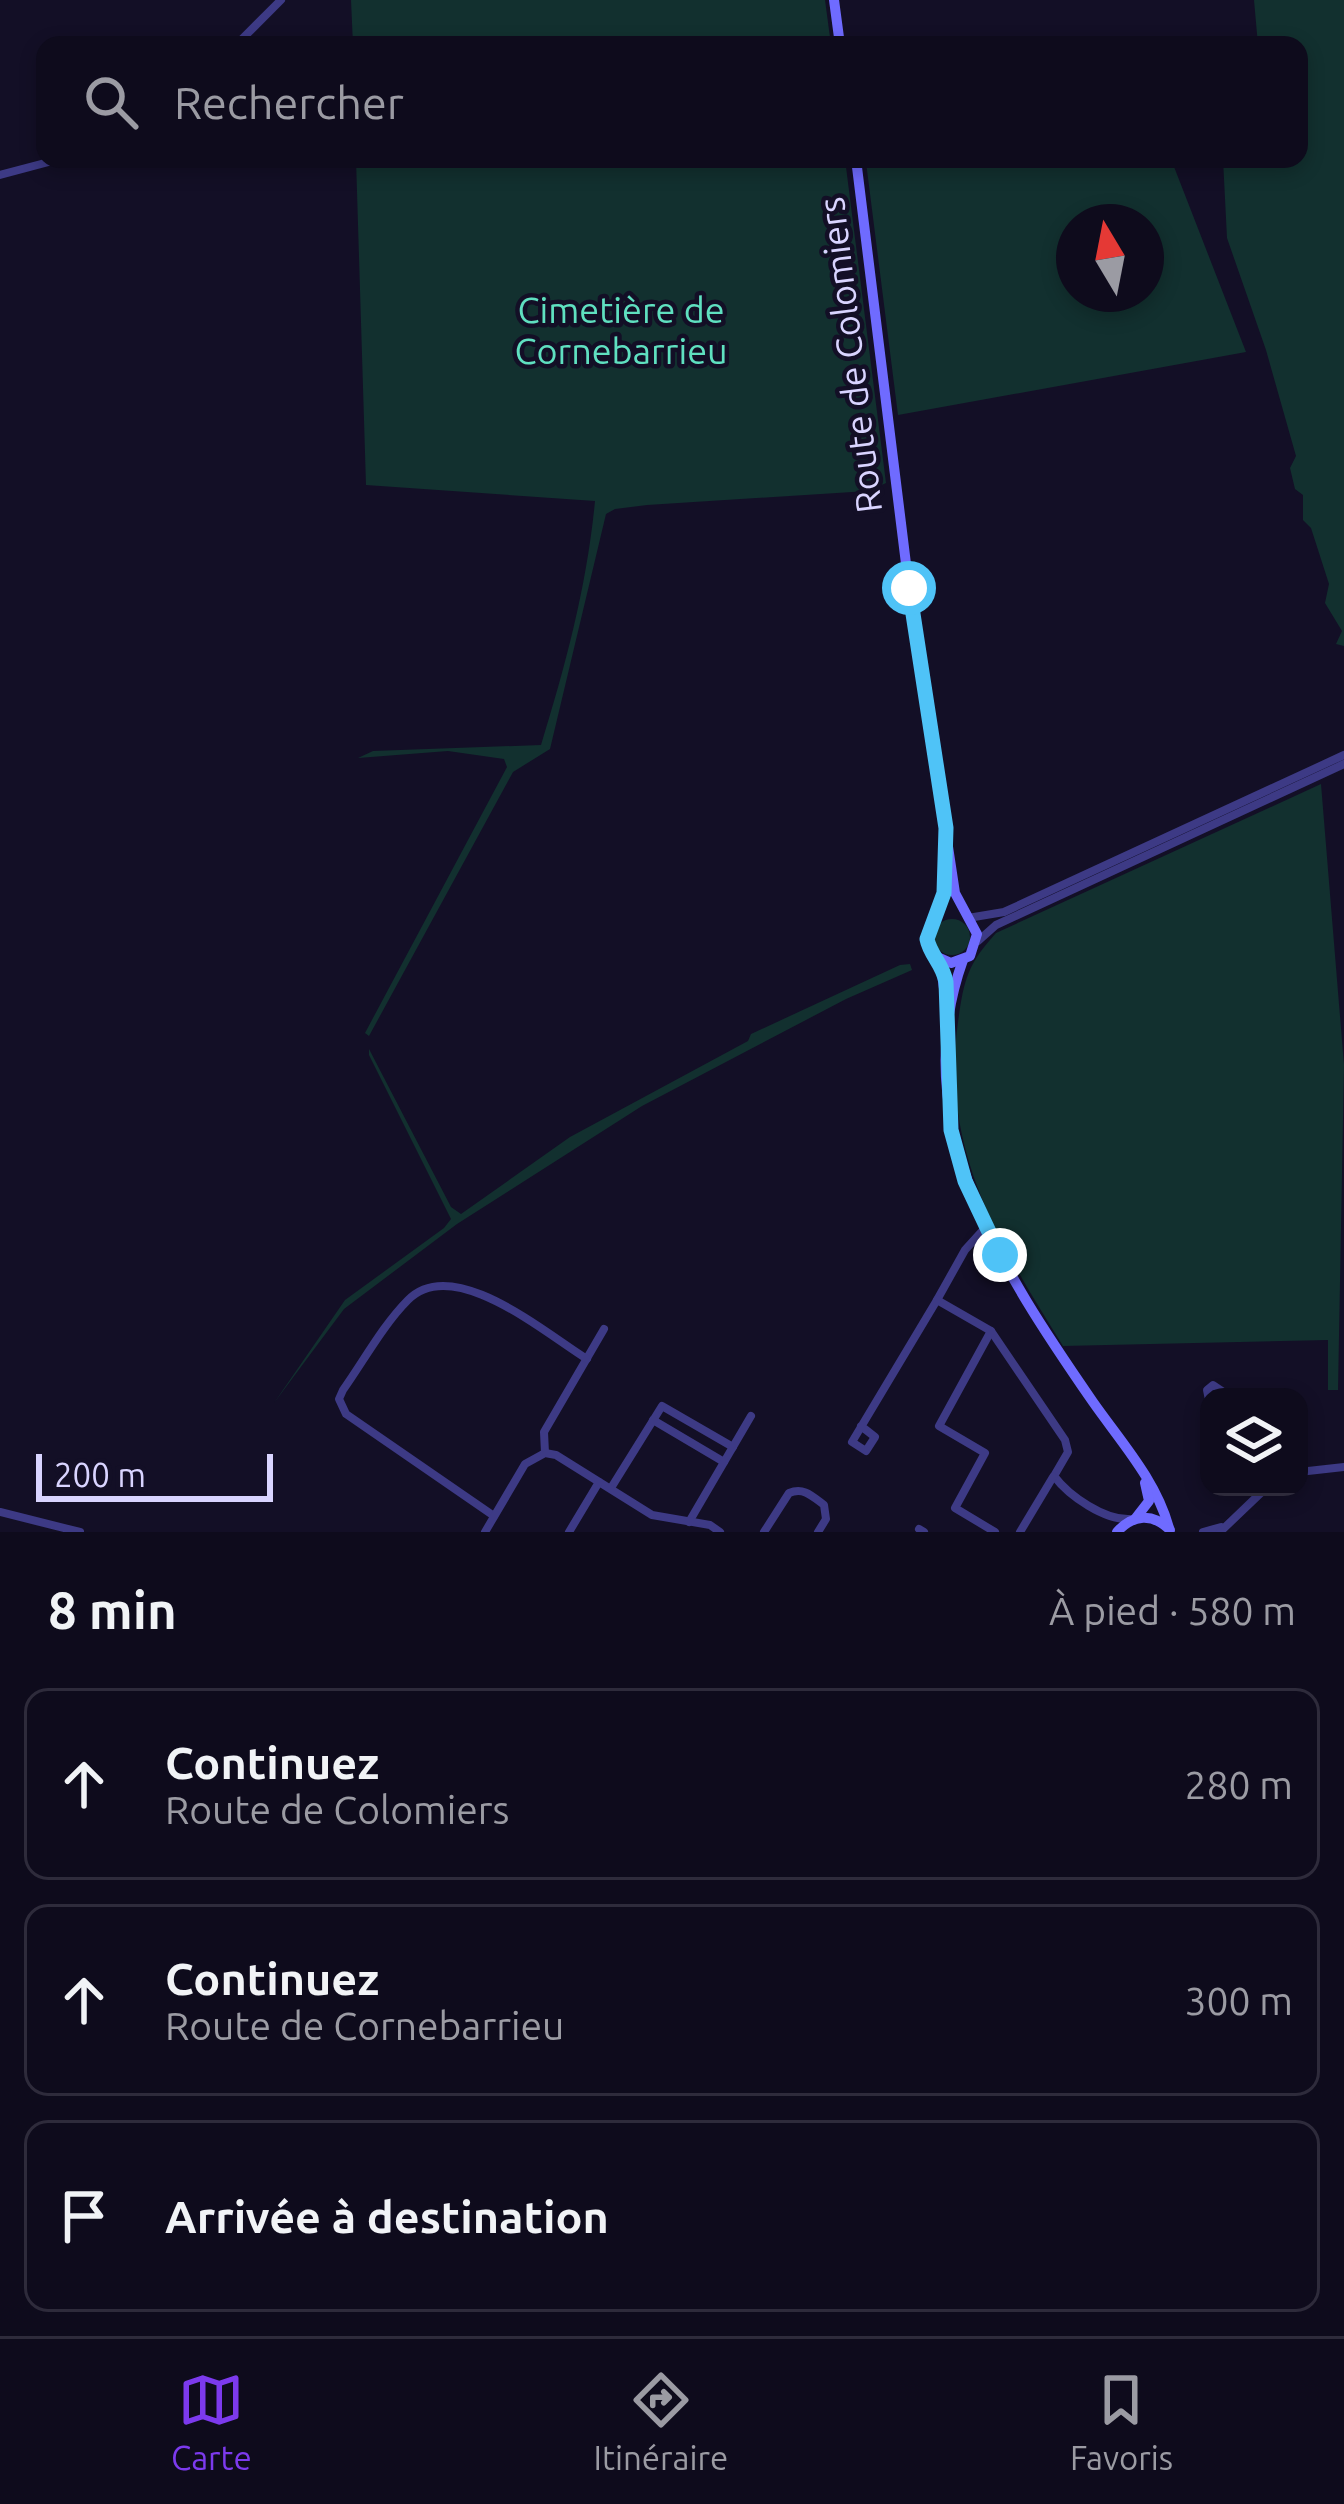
<!DOCTYPE html>
<html lang="fr">
<head>
<meta charset="utf-8">
<style>
  :root { --surface:#0e0b1c; --page:#171425; --text:#f1f3f6; --muted:#9b9ba3; --line:#2e2b3b; --accent:#7c3aed }
  body { margin:0; font-family:Ubuntu,sans-serif; background:var(--page); color:var(--text) }
  .controls { position:absolute; right:36px; bottom:36px; display:grid; overflow:hidden; border-radius:24px; box-shadow:0 6px 18px #0003 }
  .controls button { width:108px; height:108px; display:grid; place-items:center; padding:0; border:0; border-bottom:3px solid var(--line); background:var(--surface); color:var(--text); font:60px sans-serif }
  .compass { position:absolute; left:1056px; top:204px; width:108px; height:108px; border-radius:50%; background:var(--surface); box-shadow:0 6px 18px #0003; rotate:350deg }
  .scale { position:absolute; left:36px; bottom:30px; width:237px; box-sizing:border-box; padding-left:12px; border:6px solid #d9d4ff; border-top:0; font-size:33px; line-height:42px; white-space:nowrap; color:#d9d4ff; -webkit-text-stroke:9px #130f26; paint-order:stroke }
  .stop { position:absolute; width:36px; height:36px; margin:-27px; border:9px solid #4fc3f7; border-radius:50%; background:#fff }
  .stop.end { background:#4fc3f7; border-color:#fff; box-shadow:0 3px 12px #0008 }
  .list { margin:0; padding:0; list-style:none }
  h2 { display:flex; justify-content:space-between; align-items:center; height:156px; margin:0; padding:0 48px; font-size:51px }
  h2 small { font-size:39px; font-weight:400; color:var(--muted) }
  .list li { display:grid; grid-template-columns:78px 1fr auto; gap:36px; align-items:center; box-sizing:border-box; height:192px; margin:0 24px 24px; padding:0 24px; border:3px solid var(--line); border-radius:24px }
  .list b { display:block; font-size:45px; white-space:nowrap }
  .list p { margin:0; font-size:39px; white-space:nowrap; color:var(--muted) }
  .list em { font-size:39px; font-style:normal; color:var(--muted) }
  .icon { flex:none; width:66px; height:66px; fill:none; stroke:currentColor; stroke-width:2; stroke-linecap:round; stroke-linejoin:round }
  .map { position:relative; flex:none; width:1344px; height:1532px; overflow:hidden }
  .search { position:absolute; background:var(--surface); box-shadow:0 6px 18px #0003; left:36px; right:36px; top:36px; height:132px; display:flex; align-items:center; gap:30px; box-sizing:border-box; padding:0 42px; border-radius:24px; color:var(--muted); font-size:45px }
  .sheet { height:804px; background:var(--surface) }
  nav { display:flex; justify-content:space-around; align-items:center; box-sizing:border-box; height:168px; border-top:3px solid var(--line); background:var(--surface); font-size:33px; color:var(--muted) }
  nav a { display:grid; justify-items:center; gap:6px }
  nav .on { color:var(--accent) }
  .map>svg:first-child { display:block }
  .green { fill:#12302f; fill-rule:evenodd }
  .lines { fill:none; stroke-linecap:round; stroke-linejoin:round }
  .street { stroke:#3d3a85; stroke-width:8 }
  .secondary { stroke:#6f6bff; stroke-width:10 }
  .route { stroke:#4fc3f7; stroke-width:15 }
  .labels { text-anchor:middle; stroke-width:9; stroke-linejoin:round; paint-order:stroke }
  .park-label { font-size:36px; fill:#5fe0c0; stroke:#130f26 }
  .street-label { font-size:36px; fill:#d9d4ff; stroke:#130f26 }
</style>
</head>
<body>
<div class="map">
<svg width="1344" height="1532" viewBox="0 0 1344 1532">
  <rect width="100%" height="100%" fill="#130f26"/>
  <g class="green">
    <path d="M 351,0 L 825,0 L 831,45 L 353,45 Z"/>
    <path d="M 1254,0 L 1344,0 L 1344,646 L 1336,644 L 1342,631 L 1325,603 L 1329,584 L 1311,528 L 1303,520 L 1303,495 L 1295,489 L 1290,468 L 1296,456 L 1266,350 L 1227,238 L 1223,159 L 1299,159 L 1299,45 L 1258,45 Z"/>
    <path d="M 356,159 L 845,159 L 886,483 L 868,491 L 647,505 L 615,509 L 606,514 L 550,749 L 513,772 L 369,1036 L 365,1033 L 507,767 L 504,759 L 448,751 L 358,758 L 373,751 L 541,745 C 566,664 587,585 595,501 L 366,485 Z"/>
    <path d="M 991,159 L 1171,159 L 1246,352 L 898,415 L 866,162 ZM 1074,222 L 1146,222 L 1146,294 L 1074,294 Z"/>
    <path d="M 1321,784 L 1344,1065 L 1338,1390 L 1328,1390 L 1328,1340 L 1063,1346 C 999,1243 940,1149 958,1022 C 964,980 967,965 996,933 Z"/>
    <circle cx="952" cy="937" r="18"/>
    <path d="M 910,964 L 912,970 L 846,999 L 642,1106 L 457,1224 L 344,1309 L 274,1403 L 345,1300 L 444,1228 L 451,1219 L 369,1055 L 369,1049 L 451,1207 L 461,1214 L 570,1137 L 748,1041 L 751,1034 L 900,965 Z"/>
  </g>
  <g class="lines">
    <g class="street">
      <path d="M 236,45 L 281,0"/>
      <path d="M 0,175 L 60,159"/>
      <path d="M 968,918 L 1004,912 L 1344,755"/>
      <path d="M 978,941 L 996,925 L 1344,764"/>
      <path d="M 985,1228 L 965,1250 L 937,1300 L 991,1331 L 1065,1440 L 1068,1452 L 1054,1476 C 1069,1496 1105,1521 1131,1519"/>
      <path d="M 991,1331 L 939,1426 L 985,1453 L 955,1508 L 995,1532"/>
      <path d="M 1209,1400 L 1207,1390 L 1213,1385 L 1231,1397"/>
      <path d="M 653,1420 L 724,1462"/>
      <path d="M 861,1426 L 875,1437 L 866,1451 L 852,1442 L 937,1300"/>
      <path d="M 545,1453 L 544,1432 L 604,1329"/>
      <path d="M 1299,1472 L 1344,1467"/>
      <path d="M 611,1488 L 662,1406 L 733,1447"/>
      <path d="M 0,1512 L 80,1532"/>
      <path d="M 494,1516 L 346,1414 L 339,1399 L 343,1390 C 363,1362 383,1325 408,1300 C 453,1254 545,1333 587,1359"/>
      <path d="M 689,1522 L 751,1416"/>
      <path d="M 919,1529 L 924,1532"/>
      <path d="M 485,1532 L 525,1464 L 545,1453 L 556,1455 L 652,1515 L 710,1525 L 720,1532"/>
      <path d="M 569,1532 L 599,1482"/>
      <path d="M 764,1532 L 789,1493 C 804,1487 812,1496 824,1505 L 826,1519 L 818,1532"/>
      <path d="M 1020,1532 L 1053,1477"/>
      <path d="M 1203,1532 L 1221,1527"/>
      <path d="M 1220,1532 L 1267,1487"/>
    </g>
    <g class="secondary">
      <path d="M 834,0 L 840,45"/>
      <path d="M 856,159 L 909,588 L 955,893 L 977,934 L 970,956 L 951,963 L 933,955 L 927,939 L 944,893 L 947,828"/>
      <path d="M 940,960 L 947,1010"/>
      <path d="M 963,960 C 904,1124 1004,1273 1093,1402 C 1121,1442 1156,1480 1169,1528"/>
      <path d="M 1135,1519 L 1149,1501 L 1145,1483"/>
      <path d="M 1117,1532 C 1133,1514 1153,1513 1170,1530"/>
    </g>
  </g>
  <g class="lines">
    <path class="route" d="M 909,588 L 946,828 L 944,893 L 927,939 C 930,955 943,964 946,982 L 951,1130 L 965,1181 L 1000,1255"/>
  </g>
  <g class="labels">
    <g class="park-label">
      <text x="621" y="323">Cimetière de<tspan x="621" dy="41">Cornebarrieu</tspan></text>
    </g>
    <g class="street-label">
      <text transform="translate(850 355) rotate(-97)" y="13">Route de Colomiers</text>
    </g>
  </g>
</svg>
<div class="controls">
<button><svg class="icon" aria-label="layers" viewBox="0 0 24 24"><path d="M12 4l9 5-9 5-9-5zM3 14l9 5 9-5"/></svg></button>
</div>
<svg class="compass" viewBox="-18 -18 36 36"><path d="M0-13l5 13h-10z" fill="#e53935"/><path d="M0 13l5-13h-10z" fill="#9b9ba3"/></svg>
<div class="scale">200 m</div>
<div class="stop" style="left:909px;top:588px"></div>
<div class="stop end" style="left:1000px;top:1255px"></div>
<div class="search"><svg class="icon" aria-label="search" viewBox="0 0 24 24"><circle cx="10" cy="10" r="6"/><path d="M15 15l6 6"/></svg>Rechercher</div>
</div>
<section class="sheet">
<h2>8 min<small>À pied · 580 m</small></h2>
<ul class="list">
<li><svg class="icon" aria-label="ahead" viewBox="0 0 24 24"><path d="M12 20V5M6 11l6-6 6 6"/></svg><div><b>Continuez</b><p>Route de Colomiers</p></div><em>280 m</em></li>
<li><svg class="icon" aria-label="ahead" viewBox="0 0 24 24"><path d="M12 20V5M6 11l6-6 6 6"/></svg><div><b>Continuez</b><p>Route de Cornebarrieu</p></div><em>300 m</em></li>
<li><svg class="icon" aria-label="arrive" viewBox="0 0 24 24"><path d="M6 21V4h12l-3 4 3 4H6"/></svg><div><b>Arrivée à destination</b></div></li>
</ul>
</section>
<nav>
<a class="on"><svg class="icon" aria-label="map" viewBox="0 0 24 24"><path d="M3 6l6-2 6 2 6-2v14l-6 2-6-2-6 2zM9 4v14M15 6v14"/></svg>Carte</a>
<a><svg class="icon" aria-label="directions" viewBox="0 0 24 24"><path d="M12 3l9 9-9 9-9-9zM9 14v-3h6M13 9l2 2-2 2"/></svg>Itinéraire</a>
<a><svg class="icon" aria-label="saved" viewBox="0 0 24 24"><path d="M7 4h10v16l-5-4-5 4z"/></svg>Favoris</a>
</nav>
</body>
</html>
